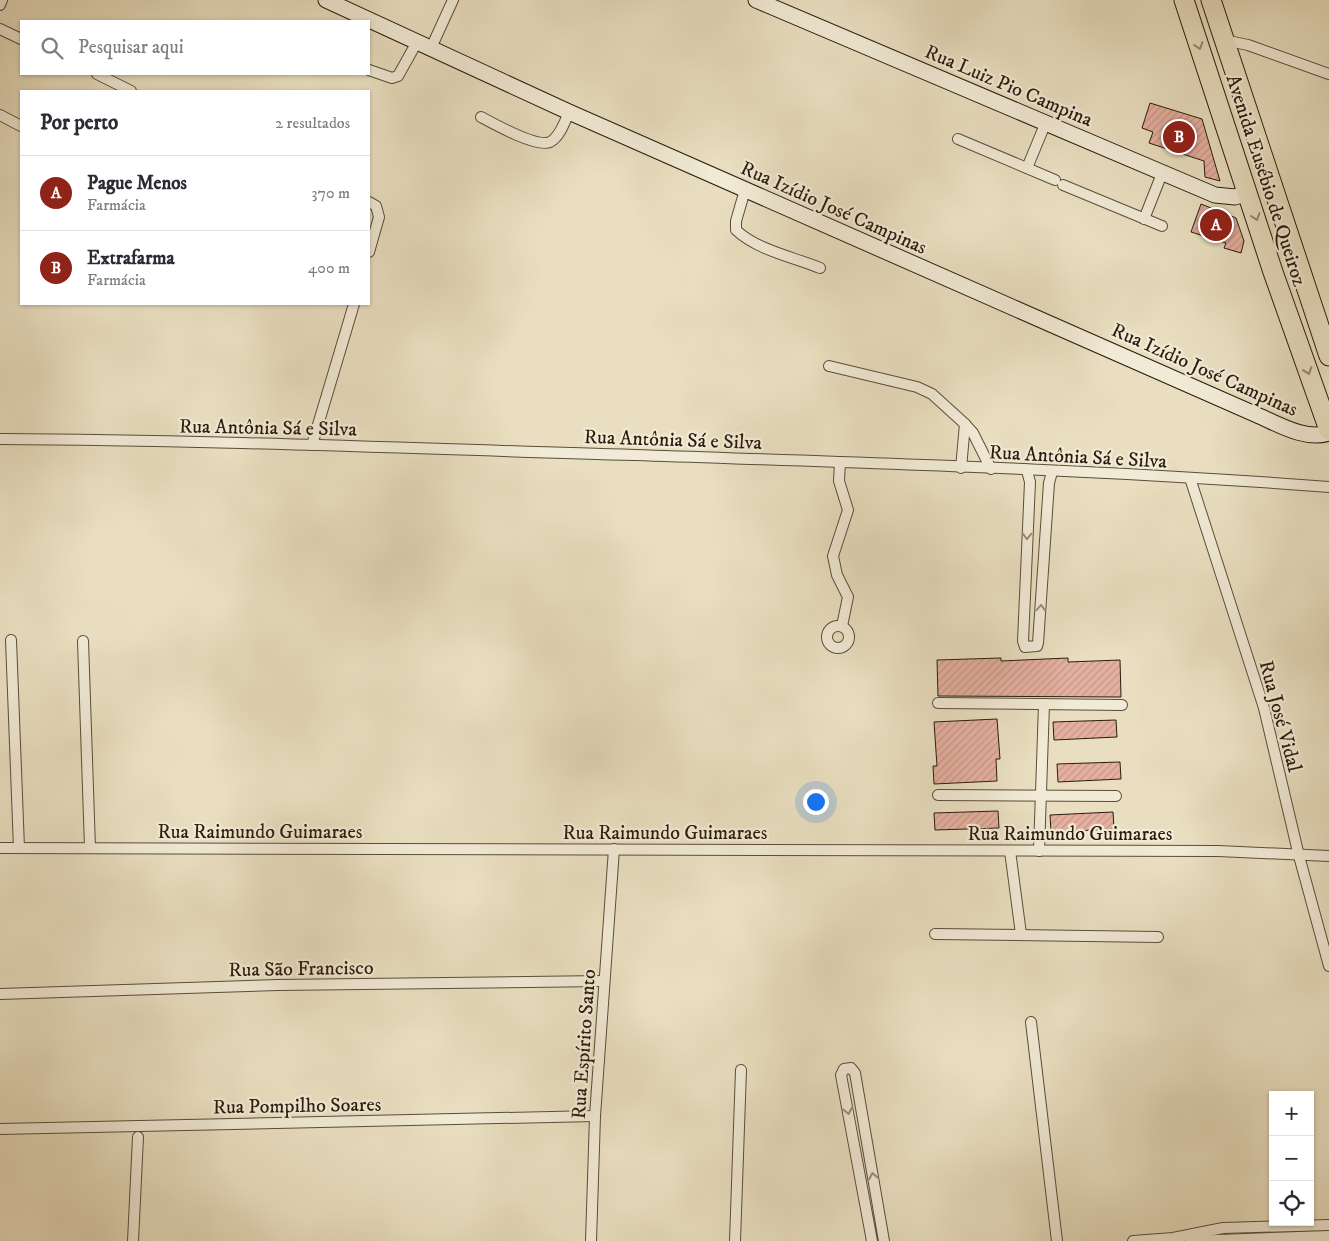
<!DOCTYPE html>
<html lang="pt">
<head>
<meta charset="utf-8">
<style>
  :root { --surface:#fff; --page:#f7f7f7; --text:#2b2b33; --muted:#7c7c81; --line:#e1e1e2; --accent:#8f2418 }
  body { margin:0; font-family:"IM FELL DW Pica",serif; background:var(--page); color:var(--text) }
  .controls { position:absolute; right:15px; bottom:15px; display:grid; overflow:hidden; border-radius:0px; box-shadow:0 1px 4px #0004 }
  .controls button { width:45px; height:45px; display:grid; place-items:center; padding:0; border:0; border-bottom:1px solid var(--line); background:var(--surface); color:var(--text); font:25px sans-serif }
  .you { position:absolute; left:815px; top:801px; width:18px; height:18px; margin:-12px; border:4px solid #fff; border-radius:50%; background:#1a73e8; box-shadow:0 0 0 8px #1a73e833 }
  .badge { display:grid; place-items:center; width:32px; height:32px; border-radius:50%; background:var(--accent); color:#fff; font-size:16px; font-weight:700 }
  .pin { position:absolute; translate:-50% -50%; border:2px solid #fff; box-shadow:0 1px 5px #0006 }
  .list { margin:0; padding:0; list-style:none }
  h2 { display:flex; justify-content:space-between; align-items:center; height:65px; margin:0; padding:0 20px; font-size:21px }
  h2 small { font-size:16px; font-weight:400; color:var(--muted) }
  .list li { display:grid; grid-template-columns:32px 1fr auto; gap:15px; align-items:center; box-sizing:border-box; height:75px; padding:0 20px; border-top:1px solid var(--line) }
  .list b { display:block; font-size:19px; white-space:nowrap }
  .list p { margin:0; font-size:16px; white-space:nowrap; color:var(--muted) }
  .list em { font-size:16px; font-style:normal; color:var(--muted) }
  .icon { flex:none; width:28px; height:28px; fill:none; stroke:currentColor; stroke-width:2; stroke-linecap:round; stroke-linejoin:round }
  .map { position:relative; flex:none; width:1329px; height:1241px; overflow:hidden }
  .search { position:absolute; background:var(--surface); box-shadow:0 1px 4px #0004; left:20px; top:20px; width:350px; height:55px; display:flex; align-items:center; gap:12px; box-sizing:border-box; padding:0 18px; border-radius:0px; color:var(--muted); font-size:19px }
  .panel { position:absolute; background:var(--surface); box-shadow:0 1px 4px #0004; left:20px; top:90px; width:350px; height:215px; border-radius:0px }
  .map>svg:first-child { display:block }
  .building { fill:url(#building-hatch); stroke:#2a1c0d }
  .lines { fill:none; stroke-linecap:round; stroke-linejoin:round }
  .street-casing { stroke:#5a4d3a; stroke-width:12 }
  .secondary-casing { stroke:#2a1c0d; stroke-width:17 }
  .highway-casing { stroke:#2a1c0d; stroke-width:21 }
  .street { stroke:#f1ead6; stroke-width:10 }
  .secondary { stroke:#f1ead6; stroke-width:15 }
  .highway { stroke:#e9dfc0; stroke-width:19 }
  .oneway { stroke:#93876f }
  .oneway2 { stroke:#978d7c }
  .labels { text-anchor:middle; stroke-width:4.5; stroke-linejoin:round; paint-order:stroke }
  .street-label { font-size:20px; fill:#2a1c0d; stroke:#f1ead6 }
</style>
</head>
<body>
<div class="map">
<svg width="1329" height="1241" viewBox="0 0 1329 1241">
  <defs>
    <pattern id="building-hatch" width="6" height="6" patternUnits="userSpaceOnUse" patternTransform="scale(1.25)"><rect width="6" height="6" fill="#e5b0a0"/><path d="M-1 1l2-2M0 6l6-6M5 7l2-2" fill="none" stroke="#c59789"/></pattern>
  </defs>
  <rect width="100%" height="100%" fill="#e9dfc0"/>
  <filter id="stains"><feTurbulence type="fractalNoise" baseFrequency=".004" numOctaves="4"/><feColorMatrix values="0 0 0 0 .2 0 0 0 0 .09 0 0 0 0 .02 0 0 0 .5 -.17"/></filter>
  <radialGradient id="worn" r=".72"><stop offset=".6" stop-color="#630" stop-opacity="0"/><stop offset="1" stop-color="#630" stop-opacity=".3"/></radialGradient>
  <g class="building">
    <path d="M 1150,103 L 1202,119 L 1220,181 L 1205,177 L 1204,161 L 1149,143 L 1153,132 L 1142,128 Z"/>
    <path d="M 1201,204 L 1236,218 L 1244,241 L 1241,253 L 1224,248 L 1226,243 L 1191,232 Z"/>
    <path d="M 1001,658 L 1001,661 L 1068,658 L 1068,662 L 1120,660 L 1121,697 L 938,696 L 937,660 Z"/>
    <path d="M 997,719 L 1000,759 L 996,759 L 997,781 L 934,784 L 933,766 L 937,766 L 934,722 Z"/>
    <path d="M 1116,720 L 1117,737 L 1054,740 L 1053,722 Z"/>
    <path d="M 1120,762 L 1121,779 L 1058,782 L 1057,764 Z"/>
    <path d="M 998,811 L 999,828 L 935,830 L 934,813 Z"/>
    <path d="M 1113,812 L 1114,829 L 1051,832 L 1050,815 Z"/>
  </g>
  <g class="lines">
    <defs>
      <g id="street">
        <path d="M 0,5 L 2,0"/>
        <path d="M 0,29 L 21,39"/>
        <path d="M 1224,40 L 1248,45 L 1329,74"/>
        <path d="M 431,48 L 453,0"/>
        <path d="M 369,70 L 392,78 L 398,76 L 417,42"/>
        <path d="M 97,74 L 131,91"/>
        <path d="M 0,115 L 21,126"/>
        <path d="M 481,117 C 494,124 537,148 550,142 C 560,137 565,121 569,112"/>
        <path d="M 958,139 L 1055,180"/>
        <path d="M 1027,168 L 1046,122"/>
        <path d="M 1063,185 L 1162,226"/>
        <path d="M 745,190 L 736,221 L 736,230 C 757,250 793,257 820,268"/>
        <path d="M 369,202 L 376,206 L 379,217 L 369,252"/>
        <path d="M 1144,219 L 1163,171"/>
        <path d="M 829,366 L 917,387 L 932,394 L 965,424"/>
        <path d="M 0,439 C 212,440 423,449 635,455 C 866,463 1098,469 1329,487"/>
        <path d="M 312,445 L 354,304"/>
        <path d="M 840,462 L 839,481 L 848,510 L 833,556 L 837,575 L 848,597 L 842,626"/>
        <path d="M 961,468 L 965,424 L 973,433 L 991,469"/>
        <path d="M 1027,471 L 1030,482 L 1023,641 L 1025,647 L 1037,646 L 1038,643 L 1049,483 L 1052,472"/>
        <path d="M 1190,478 L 1264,708 L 1299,856 L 1329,966"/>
        <circle cx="838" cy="637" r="11"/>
        <path d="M 11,640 L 19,848"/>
        <path d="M 83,641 L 90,848"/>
        <path d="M 938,703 L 1122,705"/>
        <path d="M 938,795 L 1116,796"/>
        <path d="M 0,848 L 1218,851 L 1329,856"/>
        <path d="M 1010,851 L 1021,934"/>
        <path d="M 1039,851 L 1044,704"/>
        <path d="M 935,934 L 1158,937"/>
        <path d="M 0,994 L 278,985 L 604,981"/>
        <path d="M 1031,1022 L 1057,1241"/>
        <path d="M 0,1129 L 595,1116"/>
        <path d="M 133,1241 L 138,1137"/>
        <path d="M 591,1241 L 595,1116 L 614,849"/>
        <path d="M 735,1241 L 741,1070"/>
        <path d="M 872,1241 L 841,1075 L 844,1069 L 851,1068 L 855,1073 L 884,1241"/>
        <path d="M 1133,1241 L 1173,1238 L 1223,1228 L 1329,1225"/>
        <path d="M 1190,1241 L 1329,1236"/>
      </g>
      <g id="secondary">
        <path d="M 326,0 L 569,112 L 1257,415 C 1278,424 1306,441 1329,433"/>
        <path d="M 756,0 L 1215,195 L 1235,197 L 1248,193"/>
      </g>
      <g id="highway">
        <path d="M 1184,0 L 1273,272 L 1329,430"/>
        <path d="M 1211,0 L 1329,356"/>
      </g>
    </defs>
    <use href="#street" class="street-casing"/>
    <use href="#secondary" class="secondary-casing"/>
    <use href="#highway" class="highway-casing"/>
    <use href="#street" class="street"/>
    <use href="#secondary" class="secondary"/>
    <use href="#highway" class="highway"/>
  </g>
  <defs><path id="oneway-chevron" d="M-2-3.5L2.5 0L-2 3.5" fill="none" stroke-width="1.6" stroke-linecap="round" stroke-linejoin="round" transform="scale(1.25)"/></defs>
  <g class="oneway">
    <use href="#oneway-chevron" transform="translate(1199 46) rotate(72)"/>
    <use href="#oneway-chevron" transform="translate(1256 217) rotate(72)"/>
    <use href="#oneway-chevron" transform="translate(1308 371) rotate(71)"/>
  </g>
  <g class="oneway2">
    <use href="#oneway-chevron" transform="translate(1027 536) rotate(92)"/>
    <use href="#oneway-chevron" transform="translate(1041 608) rotate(-86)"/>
    <use href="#oneway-chevron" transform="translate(848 1111) rotate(79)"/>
    <use href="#oneway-chevron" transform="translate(873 1176) rotate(-100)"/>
  </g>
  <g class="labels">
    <g class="street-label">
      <text transform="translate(1009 85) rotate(23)" y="7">Rua Luiz Pio Campina</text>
      <text transform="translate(1267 180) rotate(72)" y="7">Avenida Eusébio de Queiroz</text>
      <text transform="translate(834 207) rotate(24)" y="7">Rua Izídio José Campinas</text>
      <text transform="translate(1205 369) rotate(24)" y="7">Rua Izídio José Campinas</text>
      <text transform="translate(268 427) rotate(1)" y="7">Rua Antônia Sá e Silva</text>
      <text transform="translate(673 439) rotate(2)" y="7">Rua Antônia Sá e Silva</text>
      <text transform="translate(1078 456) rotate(3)" y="7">Rua Antônia Sá e Silva</text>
      <text transform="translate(1281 716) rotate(75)" y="7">Rua José Vidal</text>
      <text x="260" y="838">Rua Raimundo Guimaraes</text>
      <text x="665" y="839">Rua Raimundo Guimaraes</text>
      <text x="1070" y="840">Rua Raimundo Guimaraes</text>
      <text transform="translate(301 968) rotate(-1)" y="7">Rua São Francisco</text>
      <text transform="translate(583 1044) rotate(-86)" y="7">Rua Espírito Santo</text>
      <text transform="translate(297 1105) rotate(-1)" y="7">Rua Pompilho Soares</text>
    </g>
  </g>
  <rect width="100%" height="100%" filter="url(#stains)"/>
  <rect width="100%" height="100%" fill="url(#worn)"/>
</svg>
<div class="controls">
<button>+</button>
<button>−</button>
<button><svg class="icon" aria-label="locate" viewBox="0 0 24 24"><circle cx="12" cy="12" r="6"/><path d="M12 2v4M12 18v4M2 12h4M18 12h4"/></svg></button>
</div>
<div class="you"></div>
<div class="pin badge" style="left:1216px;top:225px">A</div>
<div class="pin badge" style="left:1179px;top:137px">B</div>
<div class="search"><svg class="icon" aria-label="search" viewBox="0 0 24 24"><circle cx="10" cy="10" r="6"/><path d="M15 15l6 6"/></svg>Pesquisar aqui</div>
<section class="panel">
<h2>Por perto<small>2 resultados</small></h2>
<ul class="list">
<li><span class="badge">A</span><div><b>Pague Menos</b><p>Farmácia</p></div><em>370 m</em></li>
<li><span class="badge">B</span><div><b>Extrafarma</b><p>Farmácia</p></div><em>400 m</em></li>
</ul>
</section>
</div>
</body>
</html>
